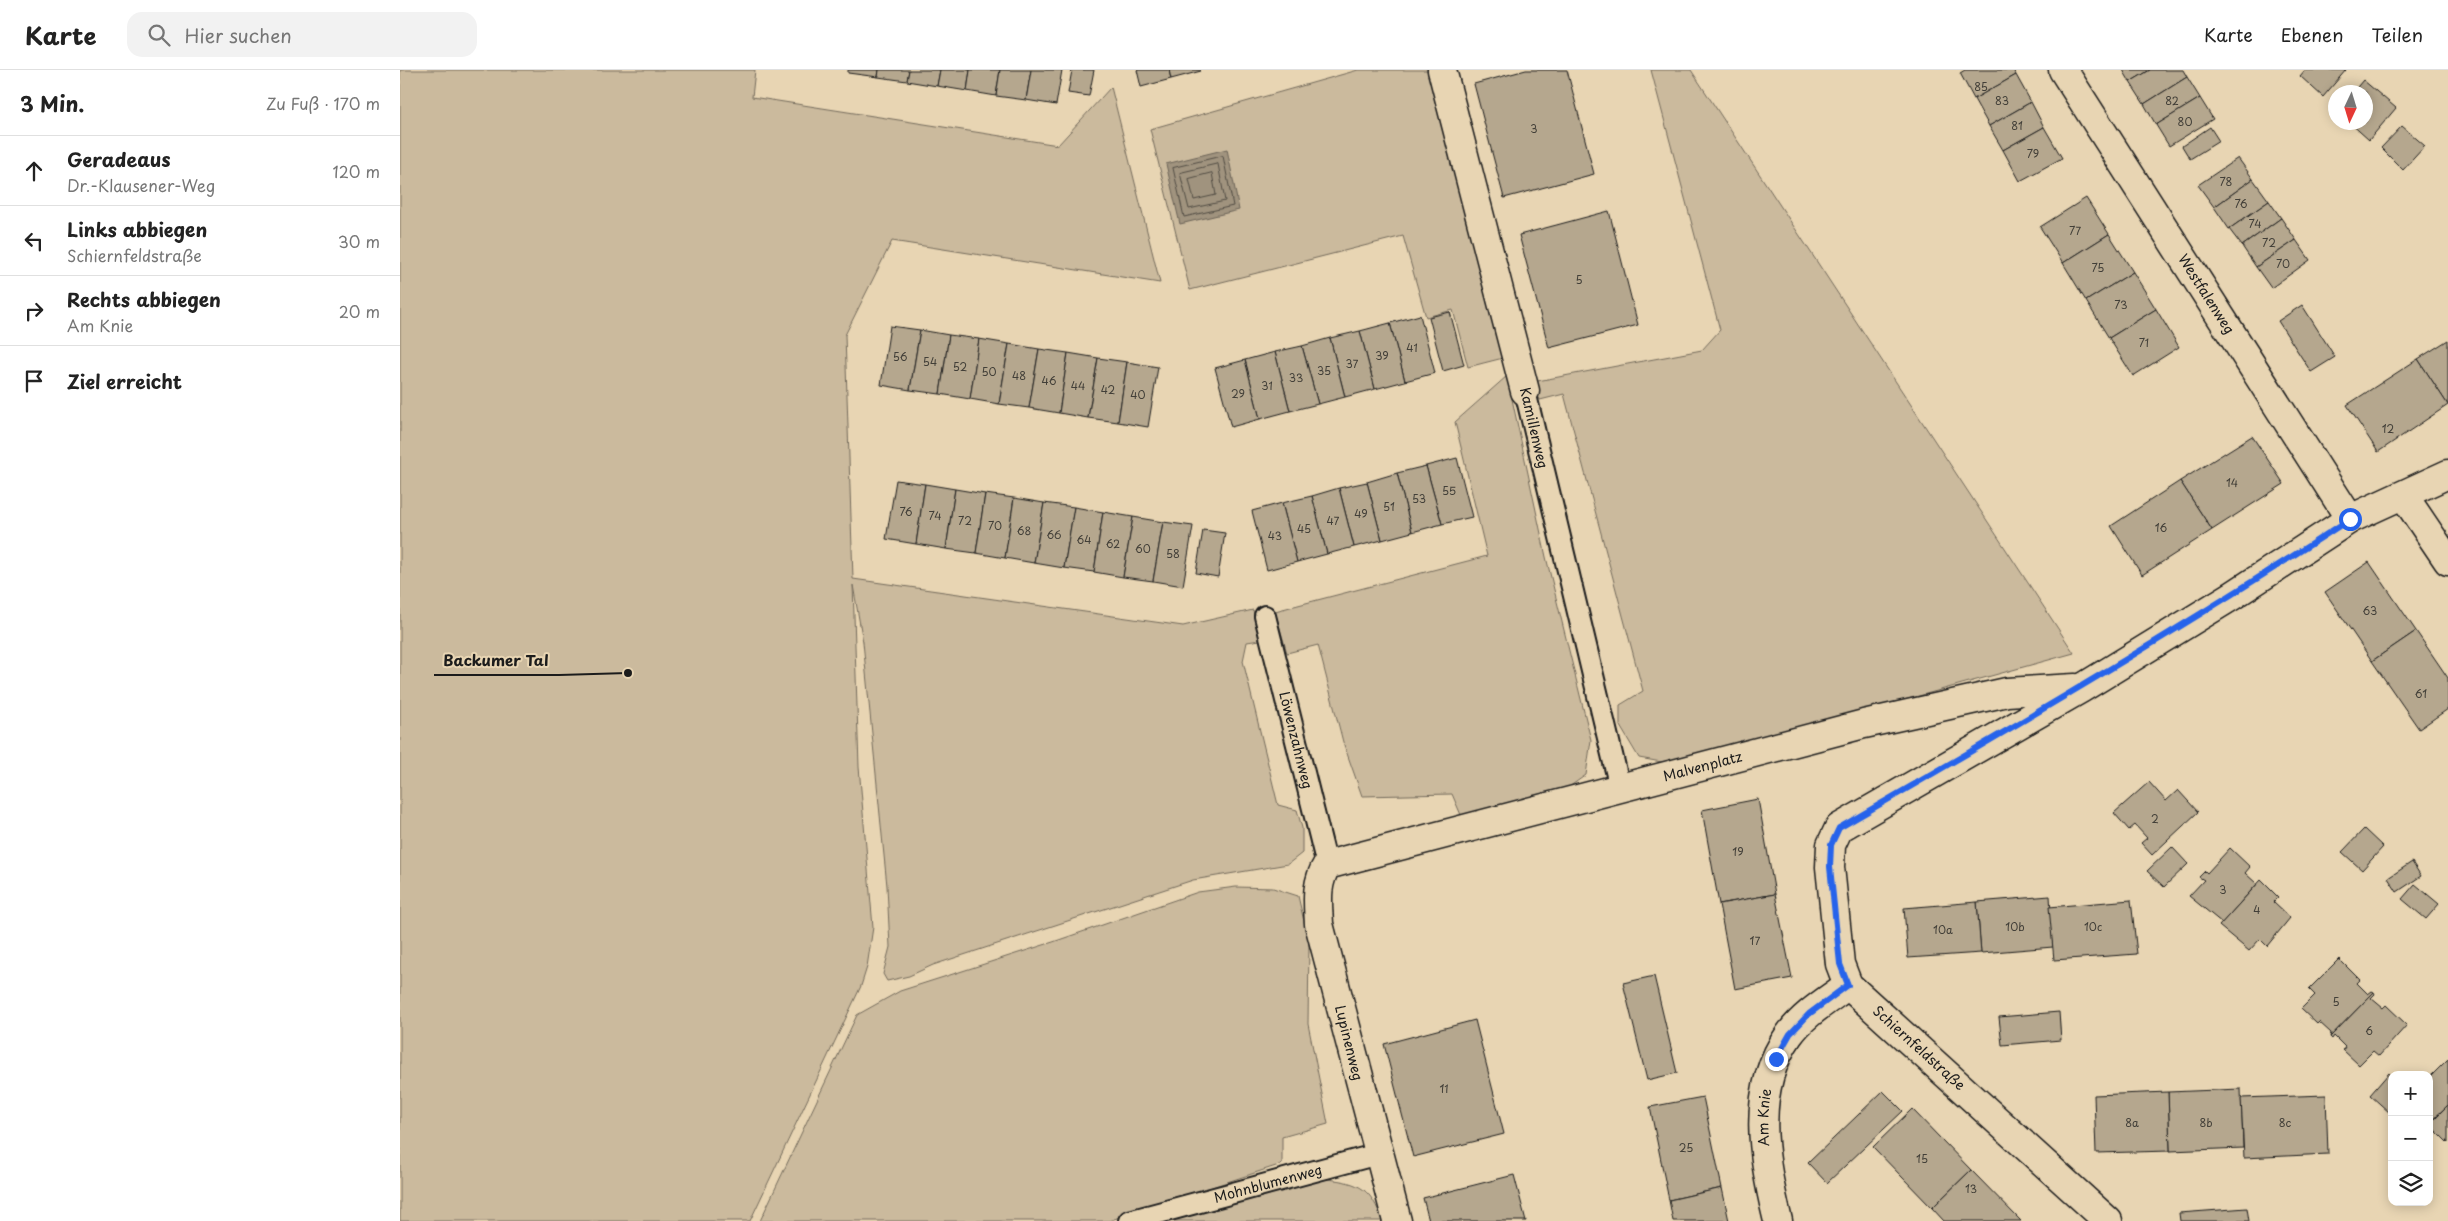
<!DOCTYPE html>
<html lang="de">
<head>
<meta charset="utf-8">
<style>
  :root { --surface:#fff; --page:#f2f2f2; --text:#222; --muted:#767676; --line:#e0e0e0 }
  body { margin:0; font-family:"Playpen Sans",sans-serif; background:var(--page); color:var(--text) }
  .controls { position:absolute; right:15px; bottom:15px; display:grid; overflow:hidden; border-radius:10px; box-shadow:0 2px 12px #0003 }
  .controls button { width:45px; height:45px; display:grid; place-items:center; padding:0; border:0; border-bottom:1px solid var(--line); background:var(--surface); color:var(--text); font:25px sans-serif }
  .compass { position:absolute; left:1928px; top:15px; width:45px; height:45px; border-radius:50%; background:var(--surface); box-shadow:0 2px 12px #0003; rotate:184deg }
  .stop { position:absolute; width:15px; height:15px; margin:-11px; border:4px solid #2563eb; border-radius:50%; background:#fff }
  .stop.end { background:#2563eb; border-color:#fff; box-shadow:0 1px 5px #0008 }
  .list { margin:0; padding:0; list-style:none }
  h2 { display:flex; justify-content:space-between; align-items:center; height:65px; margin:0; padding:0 20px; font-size:21px }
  h2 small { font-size:16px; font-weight:400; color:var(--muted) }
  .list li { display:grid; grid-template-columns:32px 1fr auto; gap:15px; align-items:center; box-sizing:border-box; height:70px; padding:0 20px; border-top:1px solid var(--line) }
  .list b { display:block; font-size:19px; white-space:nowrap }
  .list p { margin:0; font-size:16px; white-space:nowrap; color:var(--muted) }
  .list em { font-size:16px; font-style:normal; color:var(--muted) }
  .icon { flex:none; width:28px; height:28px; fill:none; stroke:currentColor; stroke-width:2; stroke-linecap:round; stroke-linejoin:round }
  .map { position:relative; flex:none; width:2048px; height:1151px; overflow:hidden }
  header { display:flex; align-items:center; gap:30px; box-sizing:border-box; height:70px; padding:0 25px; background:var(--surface); border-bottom:1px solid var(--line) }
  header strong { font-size:24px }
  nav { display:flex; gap:28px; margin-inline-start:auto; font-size:18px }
  .search { width:350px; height:45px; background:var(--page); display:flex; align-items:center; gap:12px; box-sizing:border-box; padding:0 18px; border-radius:15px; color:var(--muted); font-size:19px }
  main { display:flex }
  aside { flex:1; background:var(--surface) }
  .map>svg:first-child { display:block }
  .green { fill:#cbba9d; stroke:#746b5c }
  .water { fill:#a0937e; stroke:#6b6357 }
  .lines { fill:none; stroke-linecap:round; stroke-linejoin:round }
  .shore { stroke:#514c43; stroke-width:1 }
  .building { fill:#b5a78e; stroke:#1c1c1c }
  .lane-casing { stroke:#1c1c1c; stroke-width:24 }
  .street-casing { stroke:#1c1c1c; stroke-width:31 }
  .lane { stroke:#e8d5b3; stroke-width:20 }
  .street { stroke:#e8d5b3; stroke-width:28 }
  .route { stroke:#2563eb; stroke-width:6 }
  .labels { text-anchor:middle; stroke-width:4; stroke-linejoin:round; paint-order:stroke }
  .number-label { font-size:11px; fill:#423f38 }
  .street-label { font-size:14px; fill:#1c1c1c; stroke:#e8d5b3 }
  .leader { fill:none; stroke:#1c1c1c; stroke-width:2 }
  .callout-dot { fill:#1c1c1c; stroke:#e8d5b3; stroke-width:2 }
  .callout-label { font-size:15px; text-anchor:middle; font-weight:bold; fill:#1c1c1c; stroke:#e8d5b3; stroke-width:4; stroke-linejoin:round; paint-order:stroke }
</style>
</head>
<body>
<header>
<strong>Karte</strong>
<div class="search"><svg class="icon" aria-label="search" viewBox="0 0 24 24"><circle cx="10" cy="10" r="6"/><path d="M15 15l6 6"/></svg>Hier suchen</div>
<nav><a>Karte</a><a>Ebenen</a><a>Teilen</a></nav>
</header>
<main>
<aside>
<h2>3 Min.<small>Zu Fuß · 170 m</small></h2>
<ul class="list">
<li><svg class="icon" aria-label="ahead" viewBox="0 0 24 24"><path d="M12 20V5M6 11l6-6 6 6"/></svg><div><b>Geradeaus</b><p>Dr.-Klausener-Weg</p></div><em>120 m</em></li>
<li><svg class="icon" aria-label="left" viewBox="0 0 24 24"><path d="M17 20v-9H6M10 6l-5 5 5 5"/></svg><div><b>Links abbiegen</b><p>Schiernfeldstraße</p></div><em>30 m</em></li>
<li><svg class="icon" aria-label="right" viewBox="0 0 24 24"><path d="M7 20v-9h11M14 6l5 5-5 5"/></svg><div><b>Rechts abbiegen</b><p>Am Knie</p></div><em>20 m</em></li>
<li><svg class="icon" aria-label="arrive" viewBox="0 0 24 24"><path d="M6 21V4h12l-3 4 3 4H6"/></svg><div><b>Ziel erreicht</b></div></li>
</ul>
</aside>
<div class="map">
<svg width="2048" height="1151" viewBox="0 0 2048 1151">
  <rect width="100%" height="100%" fill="#e8d5b3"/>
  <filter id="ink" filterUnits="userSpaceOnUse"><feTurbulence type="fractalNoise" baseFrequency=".02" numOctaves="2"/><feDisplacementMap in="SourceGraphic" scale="10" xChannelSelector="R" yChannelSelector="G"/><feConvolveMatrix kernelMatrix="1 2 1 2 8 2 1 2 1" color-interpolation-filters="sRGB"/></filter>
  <g filter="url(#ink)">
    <g class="green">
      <path d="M 0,0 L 355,0 L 352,27 L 658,75 L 711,17 L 760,213 L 492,171 L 445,265 L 453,509 L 783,556 L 853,540 L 860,570 L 847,572 L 843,591 L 878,735 L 897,740 L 902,758 L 902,783 L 888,794 L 793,810 L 533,895 L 509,906 L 487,911 L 483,904 L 490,877 L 487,816 L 463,572 L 453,515 L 459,697 L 473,857 L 467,897 L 461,916 L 350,1151 L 0,1151 Z"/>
      <path d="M 958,0 L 1027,0 L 1103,288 L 1068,297 L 1053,240 L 1026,247 L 1003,166 L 790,220 L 750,59 Z"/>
      <path d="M 1251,0 L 1291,0 L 1674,583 L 1273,694 L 1239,688 L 1220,656 L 1220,635 L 1243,621 L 1164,324 L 1140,330 L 1132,312 L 1302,280 L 1320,260 Z"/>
      <path d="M 1107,306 L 1146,487 L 1191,670 L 1186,705 L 1166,719 L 1061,745 L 1052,724 L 962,726 L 943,672 L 918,575 L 887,583 L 875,541 L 1087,486 L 1055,352 Z"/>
      <path d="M 836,817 L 873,818 L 898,826 L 909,873 L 908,954 L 928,1054 L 882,1067 L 882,1094 L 708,1151 L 360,1151 L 457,945 L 500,921 L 653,872 L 798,822 Z"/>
      <path d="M 927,1109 C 962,1113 970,1119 983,1151 L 756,1151 Z"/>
    </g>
    <path class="water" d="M 827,79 L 839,140 L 780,154 L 766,94 Z"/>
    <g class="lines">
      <g class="shore">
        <path d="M 823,86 L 833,136 L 784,147 L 773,98 Z"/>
        <path d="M 818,94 L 825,131 L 789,139 L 780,103 Z"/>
        <path d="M 812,103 L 816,125 L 794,130 L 789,109 Z"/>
      </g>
    </g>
    <g class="building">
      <path d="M 448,0 L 479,0 L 478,7 L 448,3 Z"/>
      <path d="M 479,0 L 509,0 L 507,11 L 478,7 Z"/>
      <path d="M 509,0 L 540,0 L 537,16 L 507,11 Z"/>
      <path d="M 540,0 L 570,0 L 567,21 L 537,16 Z"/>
      <path d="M 570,0 L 600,0 L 596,26 L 567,21 Z"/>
      <path d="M 600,0 L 631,0 L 626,30 L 596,26 Z"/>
      <path d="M 631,0 L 662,0 L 656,35 L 626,30 Z"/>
      <path d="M 672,0 L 694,0 L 689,26 L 668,23 Z"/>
      <path d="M 737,0 L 769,0 L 771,9 L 741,17 Z"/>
      <path d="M 769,0 L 800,0 L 801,1 L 771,9 Z"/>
      <path d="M 1126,0 L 1167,0 L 1194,104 L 1104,128 L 1074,14 Z"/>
      <path d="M 1565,0 L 1613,0 L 1616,5 L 1574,29 L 1560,3 Z"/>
      <path d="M 1723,0 L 1750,0 L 1730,12 Z"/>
      <path d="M 1750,0 L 1783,0 L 1787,7 L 1744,34 L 1730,12 Z"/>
      <path d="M 1905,0 L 1946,0 L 1923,27 L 1900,6 Z"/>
      <path d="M 1616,5 L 1631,32 L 1589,56 L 1574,29 Z"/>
      <path d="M 1787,7 L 1800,28 L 1756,55 L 1744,34 Z"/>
      <path d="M 1963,10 L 1996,38 L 1969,70 L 1949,52 L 1966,52 L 1966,22 L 1953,22 Z"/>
      <path d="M 1800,28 L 1813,49 L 1769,76 L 1756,55 Z"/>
      <path d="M 1631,32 L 1644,57 L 1603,80 L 1589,56 Z"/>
      <path d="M 2002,56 L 2025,76 L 2003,100 L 1981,78 Z"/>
      <path d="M 1644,57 L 1662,88 L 1620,111 L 1603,80 Z"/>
      <path d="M 1810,57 L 1819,71 L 1790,89 L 1782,76 Z"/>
      <path d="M 1838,88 L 1853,109 L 1814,137 L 1798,115 Z"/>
      <path d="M 1853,109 L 1869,131 L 1829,159 L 1814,137 Z"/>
      <path d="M 1686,128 L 1709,164 L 1663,193 L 1640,157 Z"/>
      <path d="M 1869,131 L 1881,148 L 1842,176 L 1829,159 Z"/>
      <path d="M 1209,141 L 1238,255 L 1149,278 L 1119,165 Z"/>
      <path d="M 1881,148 L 1896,170 L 1856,197 L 1842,176 Z"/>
      <path d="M 1709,164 L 1733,202 L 1686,231 L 1663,193 Z"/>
      <path d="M 1896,170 L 1910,190 L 1871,218 L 1856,197 Z"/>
      <path d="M 1733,202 L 1756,239 L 1709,268 L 1686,231 Z"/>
      <path d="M 1902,235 L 1935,287 L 1911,302 L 1878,251 Z"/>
      <path d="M 1756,239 L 1779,277 L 1733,306 L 1709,268 Z"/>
      <path d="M 1050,242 L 1064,295 L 1043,301 L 1029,247 Z"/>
      <path d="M 1020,245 L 1035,303 L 1005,311 L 990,253 Z"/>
      <path d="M 990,253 L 1005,311 L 975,319 L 960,261 Z"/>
      <path d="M 490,256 L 520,260 L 510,320 L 481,315 Z"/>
      <path d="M 520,260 L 549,265 L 540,324 L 510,320 Z"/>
      <path d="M 960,261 L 975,319 L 945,327 L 930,268 Z"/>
      <path d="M 549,265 L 579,269 L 570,329 L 540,324 Z"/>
      <path d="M 930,268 L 945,327 L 918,334 L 902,276 Z"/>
      <path d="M 579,269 L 609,274 L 599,334 L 570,329 Z"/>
      <path d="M 2048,270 L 2048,335 L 2018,289 Z"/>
      <path d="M 609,274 L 639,279 L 629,338 L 599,334 Z"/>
      <path d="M 902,276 L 918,334 L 890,341 L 875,282 Z"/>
      <path d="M 639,279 L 668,283 L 659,343 L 629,338 Z"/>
      <path d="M 875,282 L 890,341 L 860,349 L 845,290 Z"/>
      <path d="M 668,283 L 698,288 L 688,348 L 659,343 Z"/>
      <path d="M 698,288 L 727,292 L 718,352 L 688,348 Z"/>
      <path d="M 2018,289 L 2048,335 L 1978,382 L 1947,335 Z"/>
      <path d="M 845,290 L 860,349 L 831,357 L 815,298 Z"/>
      <path d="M 727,292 L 758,297 L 748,357 L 718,352 Z"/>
      <path d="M 1852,366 L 1884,414 L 1812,460 L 1780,411 Z"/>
      <path d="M 1057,388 L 1072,447 L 1042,454 L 1026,396 Z"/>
      <path d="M 1026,396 L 1042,454 L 1012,462 L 997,403 Z"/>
      <path d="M 997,403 L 1012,462 L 982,470 L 967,412 Z"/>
      <path d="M 496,410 L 525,414 L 516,474 L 486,469 Z"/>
      <path d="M 1780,411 L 1812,460 L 1742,505 L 1711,456 Z"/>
      <path d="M 967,412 L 982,470 L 954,477 L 939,418 Z"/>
      <path d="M 525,414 L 555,419 L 546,479 L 516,474 Z"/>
      <path d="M 939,418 L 954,477 L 927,484 L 912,426 Z"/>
      <path d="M 555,419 L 585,424 L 576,483 L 546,479 Z"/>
      <path d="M 585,424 L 614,428 L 605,488 L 576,483 Z"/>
      <path d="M 912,426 L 927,484 L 897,492 L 882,433 Z"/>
      <path d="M 614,428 L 644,433 L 634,493 L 605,488 Z"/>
      <path d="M 644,433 L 674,437 L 664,498 L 634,493 Z"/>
      <path d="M 882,433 L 897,492 L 867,500 L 852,441 Z"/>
      <path d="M 674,437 L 703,442 L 694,502 L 664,498 Z"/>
      <path d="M 703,442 L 733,447 L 723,507 L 694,502 Z"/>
      <path d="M 733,447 L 763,452 L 753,511 L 723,507 Z"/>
      <path d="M 763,452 L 793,456 L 783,516 L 753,511 Z"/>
      <path d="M 803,460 L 825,463 L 818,507 L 796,503 Z"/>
      <path d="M 1969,492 L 2016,561 L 1972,591 L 1925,522 Z"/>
      <path d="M 2016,561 L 2048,608 L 2048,639 L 2019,659 L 1972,591 Z"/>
      <path d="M 1749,712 L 1766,731 L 1778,720 L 1798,742 L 1752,785 L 1741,773 L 1747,768 L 1735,755 L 1729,760 L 1714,743 Z"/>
      <path d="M 1358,729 L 1375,824 L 1319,834 L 1302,740 Z"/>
      <path d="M 1964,759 L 1983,777 L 1962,800 L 1942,782 Z"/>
      <path d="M 1772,777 L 1788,794 L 1764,817 L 1747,801 Z"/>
      <path d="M 1830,778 L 1850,797 L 1845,803 L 1857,814 L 1822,853 L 1789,826 L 1804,810 L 1799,807 L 1805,801 L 1807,803 Z"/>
      <path d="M 2012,792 L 2021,806 L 1997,822 L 1988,808 Z"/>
      <path d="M 1861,810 L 1878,827 L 1873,832 L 1890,848 L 1867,876 L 1860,869 L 1849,881 L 1819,856 Z"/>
      <path d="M 2015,814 L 2039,834 L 2026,849 L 2002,829 Z"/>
      <path d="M 1375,824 L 1392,908 L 1335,919 L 1319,834 Z"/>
      <path d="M 1650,826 L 1653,877 L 1581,883 L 1577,832 Z"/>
      <path d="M 1731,830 L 1737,884 L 1654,890 L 1649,837 Z"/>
      <path d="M 1577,832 L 1581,883 L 1508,888 L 1504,838 Z"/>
      <path d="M 1939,889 L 1960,910 L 1957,913 L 1968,924 L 1972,921 L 1974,922 L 1930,967 L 1931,963 L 1919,952 L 1917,954 L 1901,939 L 1915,925 L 1909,919 Z"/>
      <path d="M 1254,906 L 1277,1003 L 1247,1010 L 1223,913 Z"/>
      <path d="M 1974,922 L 1975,924 L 1971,928 L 1983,938 L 1986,935 L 2007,955 L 1979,986 L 1973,981 L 1959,995 L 1943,980 L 1945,977 L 1934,966 L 1932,969 L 1930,967 Z"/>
      <path d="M 1659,942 L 1661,970 L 1602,975 L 1599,947 Z"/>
      <path d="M 1075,950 L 1104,1064 L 1013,1087 L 984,974 Z"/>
      <path d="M 2048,989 L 2048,1035 L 2029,1053 L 2029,1008 Z"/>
      <path d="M 1989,1003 L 1992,1006 L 1990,1043 L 1970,1025 Z"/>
      <path d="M 1841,1019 L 1843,1078 L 1770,1081 L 1768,1022 Z"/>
      <path d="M 1483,1021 L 1503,1041 L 1427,1113 L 1408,1093 Z"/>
      <path d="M 1768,1022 L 1770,1081 L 1696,1083 L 1694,1025 Z"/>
      <path d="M 1926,1025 L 1928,1084 L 1844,1088 L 1841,1028 Z"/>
      <path d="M 1303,1027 L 1322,1118 L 1269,1130 L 1250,1037 Z"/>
      <path d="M 2048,1035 L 2048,1073 L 2029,1054 Z"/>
      <path d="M 1512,1039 L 1571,1100 L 1532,1138 L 1473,1077 Z"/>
      <path d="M 1571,1100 L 1621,1151 L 1544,1151 L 1532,1138 Z"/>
      <path d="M 1114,1105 L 1126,1151 L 1029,1151 L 1023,1128 Z"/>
      <path d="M 1322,1118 L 1329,1151 L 1273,1151 L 1269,1130 Z"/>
      <path d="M 1847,1138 L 1849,1151 L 1780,1151 L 1779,1143 Z"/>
    </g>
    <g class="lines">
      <defs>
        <g id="lane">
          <path d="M 1125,321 L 1220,718"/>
          <path id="s1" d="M 865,546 L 927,795"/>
          <path id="s2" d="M 729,1151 L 978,1084"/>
        </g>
        <g id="street">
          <path d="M 1042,0 L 1125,321"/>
          <path id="s3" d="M 1663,0 L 1950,449"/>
          <path d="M 2004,426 L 2048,491"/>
          <path id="s4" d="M 997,1151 L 919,854 C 918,833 915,814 927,795 L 1464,654 L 1607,622 L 1675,618"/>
          <path id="s5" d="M 1378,1151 C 1363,1090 1350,1020 1389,965 C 1404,944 1428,930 1448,915"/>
          <path d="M 1708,1151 L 1448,915 L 1440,894 L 1430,797 L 1431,775 L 1439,758 L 1682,618 L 1832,526 L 1950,449 L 2048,404"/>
        </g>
      </defs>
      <use href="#lane" class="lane-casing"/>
      <use href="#street" class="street-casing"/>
      <use href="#lane" class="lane"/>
      <use href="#street" class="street"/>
    </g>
  </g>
  <g class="lines" filter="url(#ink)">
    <path class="route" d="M 1376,989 L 1390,964 L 1409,944 L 1448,915 L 1440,894 L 1430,797 L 1431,775 L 1439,758 C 1612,658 1783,558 1950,449"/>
  </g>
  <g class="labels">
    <g class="number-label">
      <text x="1581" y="21">85</text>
      <text x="1602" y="35">83</text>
      <text x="1772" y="35">82</text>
      <text x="1785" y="56">80</text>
      <text x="1617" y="60">81</text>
      <text x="1134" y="63">3</text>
      <text x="1633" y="88">79</text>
      <text x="1826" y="116">78</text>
      <text x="1841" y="138">76</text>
      <text x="1855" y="158">74</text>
      <text x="1675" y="165">77</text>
      <text x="1869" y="177">72</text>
      <text x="1883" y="198">70</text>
      <text x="1698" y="202">75</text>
      <text x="1179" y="214">5</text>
      <text x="1721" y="239">73</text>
      <text x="1744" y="277">71</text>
      <text x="1012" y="282">41</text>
      <text x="982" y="290">39</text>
      <text x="500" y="291">56</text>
      <text x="530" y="296">54</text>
      <text x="952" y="298">37</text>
      <text x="560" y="301">52</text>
      <text x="924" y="305">35</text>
      <text x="589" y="306">50</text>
      <text x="619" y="310">48</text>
      <text x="896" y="312">33</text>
      <text x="649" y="315">46</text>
      <text x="678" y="320">44</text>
      <text x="867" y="320">31</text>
      <text x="708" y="324">42</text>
      <text x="838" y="328">29</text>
      <text x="738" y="329">40</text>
      <text x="1988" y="363">12</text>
      <text x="1832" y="417">14</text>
      <text x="1049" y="425">55</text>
      <text x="1019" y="433">53</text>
      <text x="989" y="441">51</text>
      <text x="506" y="446">76</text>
      <text x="961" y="448">49</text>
      <text x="535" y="450">74</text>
      <text x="565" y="455">72</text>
      <text x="933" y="455">47</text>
      <text x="595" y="460">70</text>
      <text x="1761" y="462">16</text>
      <text x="904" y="463">45</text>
      <text x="624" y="465">68</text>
      <text x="654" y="469">66</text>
      <text x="875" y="470">43</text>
      <text x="684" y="474">64</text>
      <text x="713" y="478">62</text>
      <text x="743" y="483">60</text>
      <text x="773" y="488">58</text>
      <text x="1970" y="545">63</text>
      <text x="2021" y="628">61</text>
      <text x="1755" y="753">2</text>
      <text x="1338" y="786">19</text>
      <text x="1823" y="824">3</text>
      <text x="1857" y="844">4</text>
      <text x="1615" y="861">10b</text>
      <text x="1693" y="861">10c</text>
      <text x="1543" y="864">10a</text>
      <text x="1355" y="875">17</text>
      <text x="1936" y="936">5</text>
      <text x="1969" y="965">6</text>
      <text x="1044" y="1023">11</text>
      <text x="1732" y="1057">8a</text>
      <text x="1806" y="1057">8b</text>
      <text x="1885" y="1057">8c</text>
      <text x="1286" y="1082">25</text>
      <text x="1522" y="1093">15</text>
      <text x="1571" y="1123">13</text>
    </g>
    <g class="street-label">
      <text dy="5" stroke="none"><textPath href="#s3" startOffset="266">Westfalenweg</textPath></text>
      <text transform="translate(1134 358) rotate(77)" y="5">Kamillenweg</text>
      <text dy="5" stroke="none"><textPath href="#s1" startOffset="128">Löwenzahnweg</textPath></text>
      <text dy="5" stroke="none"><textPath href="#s4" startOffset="756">Malvenplatz</textPath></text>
      <text transform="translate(949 973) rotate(76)" y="5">Lupinenweg</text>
      <text transform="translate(1519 978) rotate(42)" y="5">Schiernfeldstraße</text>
      <text dy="5" stroke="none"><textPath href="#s5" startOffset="105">Am Knie</textPath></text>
      <text dy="5" stroke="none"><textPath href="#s2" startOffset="144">Mohnblumenweg</textPath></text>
    </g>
  </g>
  <path class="leader" d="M228 603L159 605H34"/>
  <circle class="callout-dot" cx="228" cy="603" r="5"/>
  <g class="callout-label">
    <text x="96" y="596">Backumer Tal</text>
  </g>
</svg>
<div class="controls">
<button>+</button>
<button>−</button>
<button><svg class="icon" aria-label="layers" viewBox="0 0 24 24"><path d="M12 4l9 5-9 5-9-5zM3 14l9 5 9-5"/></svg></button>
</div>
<svg class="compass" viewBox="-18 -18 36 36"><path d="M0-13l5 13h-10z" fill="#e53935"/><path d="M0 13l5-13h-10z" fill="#767676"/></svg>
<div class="stop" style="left:1950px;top:449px"></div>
<div class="stop end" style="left:1376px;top:989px"></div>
</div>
</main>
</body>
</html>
